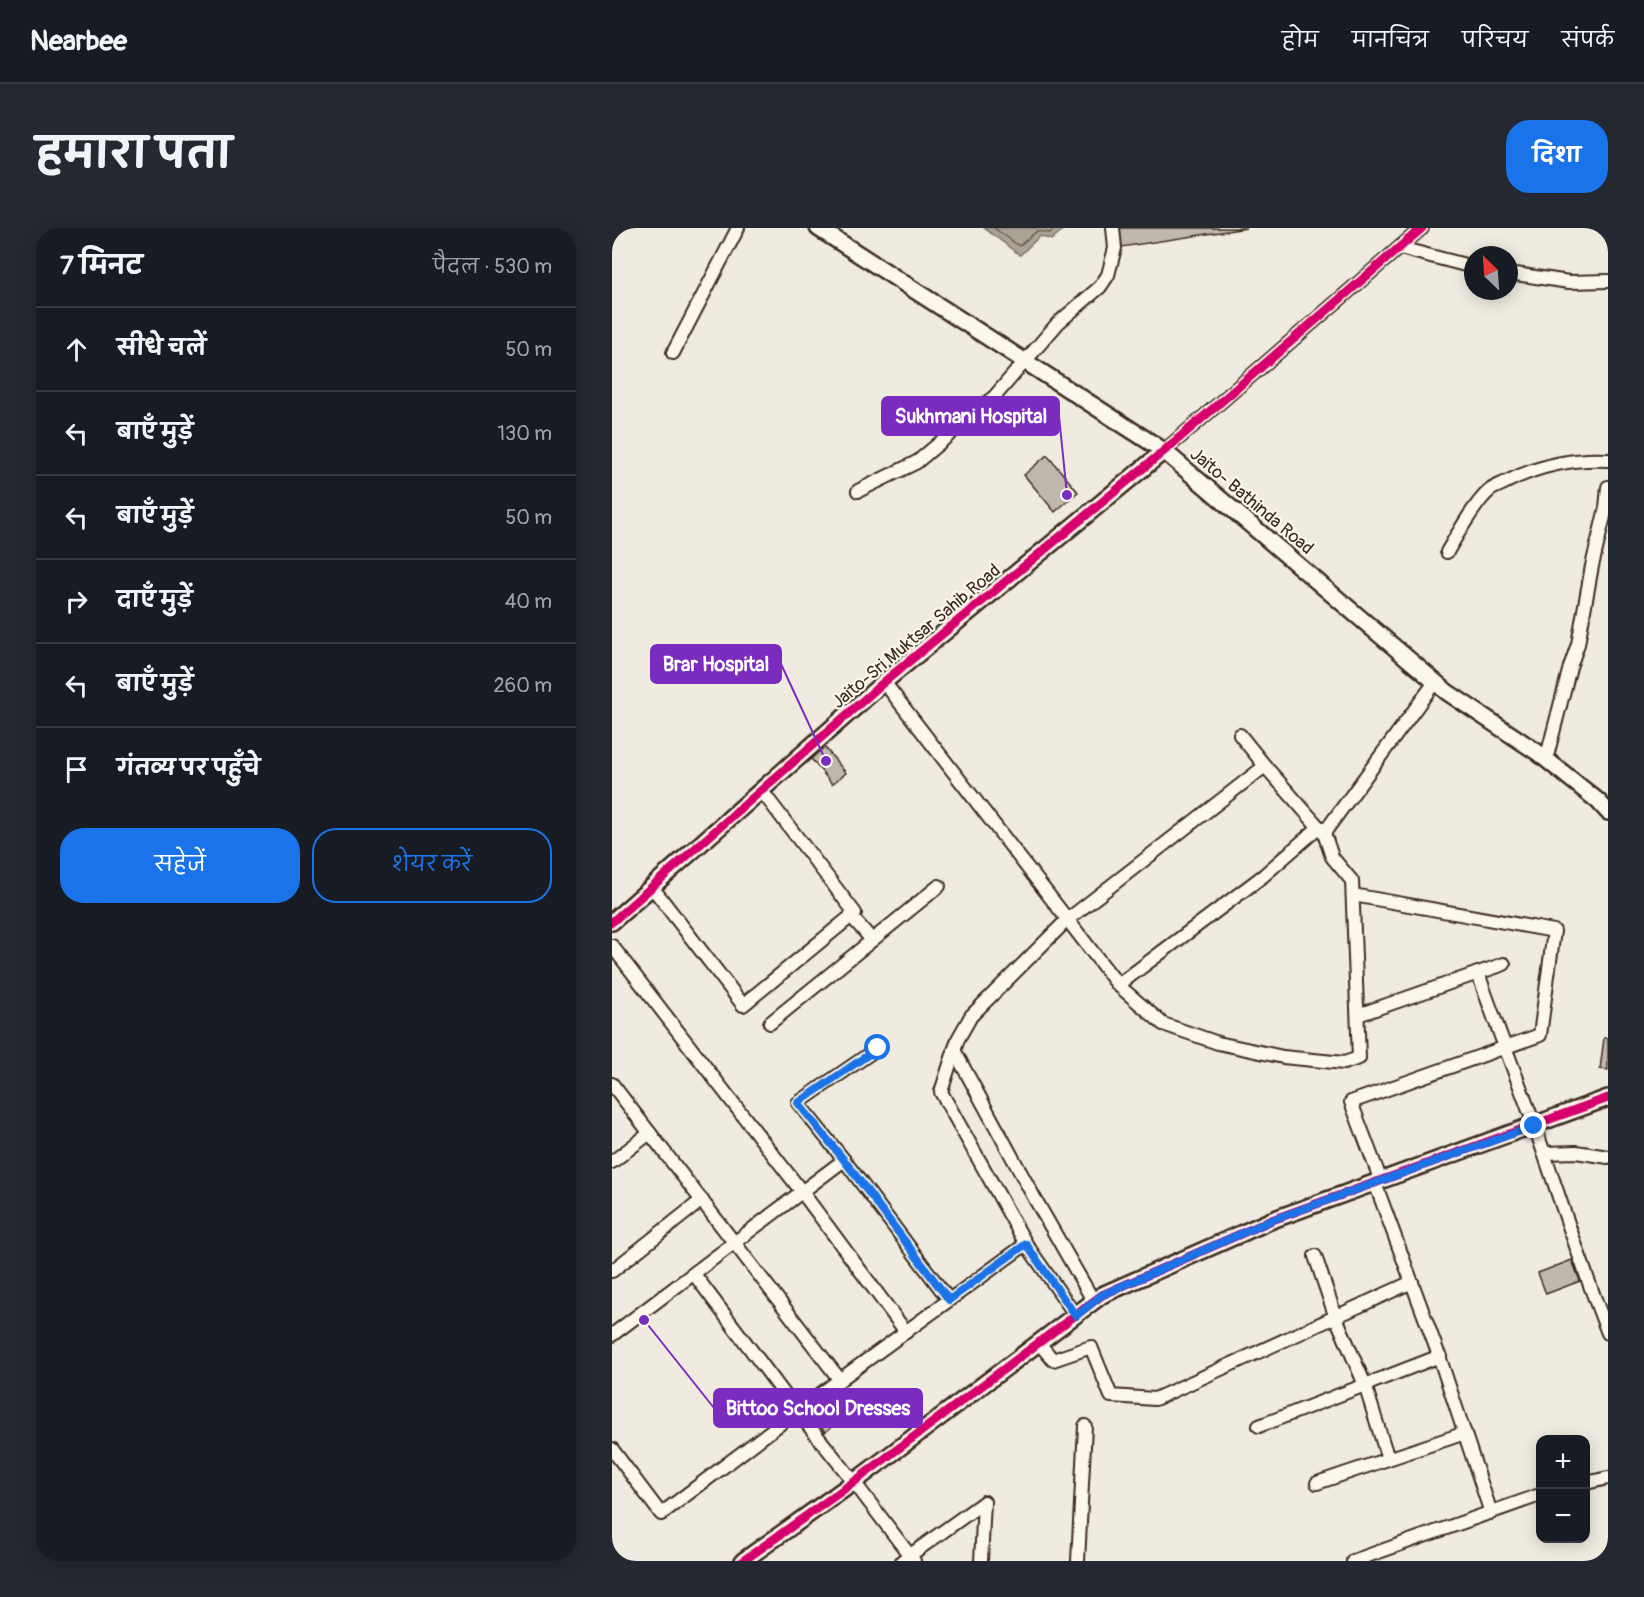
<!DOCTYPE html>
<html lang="hi">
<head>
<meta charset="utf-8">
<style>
  :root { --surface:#171b24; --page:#242831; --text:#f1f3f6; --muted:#9ea1a6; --line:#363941; --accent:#1a73e8 }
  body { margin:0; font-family:Pangolin,"Playpen Sans Deva",sans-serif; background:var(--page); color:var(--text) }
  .controls { position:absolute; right:18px; bottom:18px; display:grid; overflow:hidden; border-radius:12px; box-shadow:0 3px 15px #0003 }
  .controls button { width:54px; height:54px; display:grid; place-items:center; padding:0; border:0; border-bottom:2px solid var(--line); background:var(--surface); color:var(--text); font:30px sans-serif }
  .compass { position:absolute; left:852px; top:18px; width:54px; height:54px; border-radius:50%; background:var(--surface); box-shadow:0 3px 15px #0003; rotate:335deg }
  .stop { position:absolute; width:18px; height:18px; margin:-14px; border:4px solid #1a73e8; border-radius:50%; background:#fff }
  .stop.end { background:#1a73e8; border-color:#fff; box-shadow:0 2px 6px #0008 }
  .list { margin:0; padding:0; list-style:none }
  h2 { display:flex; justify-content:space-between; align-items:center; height:78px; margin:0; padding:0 24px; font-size:26px }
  h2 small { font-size:20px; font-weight:400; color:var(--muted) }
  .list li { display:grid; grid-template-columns:39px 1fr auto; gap:18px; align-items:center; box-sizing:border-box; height:84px; padding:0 24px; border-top:2px solid var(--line) }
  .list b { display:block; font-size:22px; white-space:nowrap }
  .list em { font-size:20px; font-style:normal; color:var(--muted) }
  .actions { display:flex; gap:12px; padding:18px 24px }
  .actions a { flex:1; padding:14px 0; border:2px solid var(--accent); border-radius:24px; text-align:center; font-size:21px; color:var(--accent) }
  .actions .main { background:var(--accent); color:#fff }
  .icon { flex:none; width:33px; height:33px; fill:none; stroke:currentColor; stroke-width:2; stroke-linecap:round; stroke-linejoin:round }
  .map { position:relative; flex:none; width:996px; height:1333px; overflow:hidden; border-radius:24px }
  header { display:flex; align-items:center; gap:36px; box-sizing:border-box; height:84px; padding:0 30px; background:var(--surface); border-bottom:2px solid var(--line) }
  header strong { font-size:28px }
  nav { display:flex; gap:33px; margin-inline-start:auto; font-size:21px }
  .intro { display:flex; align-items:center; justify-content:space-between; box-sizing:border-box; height:144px; padding:0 36px }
  h1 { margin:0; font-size:42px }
  .button { padding:15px 27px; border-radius:24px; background:var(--accent); color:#fff; font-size:21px; font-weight:700 }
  main { display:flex; gap:36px; padding:0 36px }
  aside { flex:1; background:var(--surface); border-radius:24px; box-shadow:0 3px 15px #0003 }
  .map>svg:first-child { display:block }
  .water { fill:#aca397; stroke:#7f7367; stroke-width:1.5 }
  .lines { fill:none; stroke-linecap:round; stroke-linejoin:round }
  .shore { stroke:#685a4e; stroke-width:1.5 }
  .building { fill:#c0b8ad; stroke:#3b2a1e; stroke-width:1.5 }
  .minor-casing { stroke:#3b2a1e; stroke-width:16 }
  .tertiary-casing { stroke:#3b2a1e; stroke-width:20 }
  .minor { stroke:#fbf7ec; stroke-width:12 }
  .tertiary { stroke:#fbf7ec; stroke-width:15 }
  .cycleway-casing { stroke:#fbf7ec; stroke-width:13 }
  .cycleway { stroke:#d6006c; stroke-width:9 }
  .route { stroke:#1a73e8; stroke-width:8 }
  .labels { text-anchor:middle; stroke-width:4.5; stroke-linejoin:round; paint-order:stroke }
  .street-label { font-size:18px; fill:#3b2a1e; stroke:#fbf7ec }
  .leader { fill:none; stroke:#7b2cbf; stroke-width:2 }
  .callout-dot { fill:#7b2cbf; stroke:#fbf7ec; stroke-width:2 }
  .callout { fill:#7b2cbf; stroke:#7b2cbf; stroke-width:2 }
  .callout-label { font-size:20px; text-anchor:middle; font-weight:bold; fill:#fff }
</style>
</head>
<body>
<header>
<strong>Nearbee</strong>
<nav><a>होम</a><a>मानचित्र</a><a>परिचय</a><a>संपर्क</a></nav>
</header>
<div class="intro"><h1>हमारा पता</h1><a class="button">दिशा</a></div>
<main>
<aside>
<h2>7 मिनट<small>पैदल · 530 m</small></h2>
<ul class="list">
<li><svg class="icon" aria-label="ahead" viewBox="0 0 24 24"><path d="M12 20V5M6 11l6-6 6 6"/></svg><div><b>सीधे चलें</b></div><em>50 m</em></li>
<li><svg class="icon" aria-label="left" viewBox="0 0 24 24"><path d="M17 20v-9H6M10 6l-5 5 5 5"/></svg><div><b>बाएँ मुड़ें</b></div><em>130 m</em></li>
<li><svg class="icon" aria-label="left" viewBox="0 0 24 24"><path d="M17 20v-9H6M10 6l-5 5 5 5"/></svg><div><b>बाएँ मुड़ें</b></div><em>50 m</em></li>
<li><svg class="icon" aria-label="right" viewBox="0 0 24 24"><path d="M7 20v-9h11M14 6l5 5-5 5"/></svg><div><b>दाएँ मुड़ें</b></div><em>40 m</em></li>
<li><svg class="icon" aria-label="left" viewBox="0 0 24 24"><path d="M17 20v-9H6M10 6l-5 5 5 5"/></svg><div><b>बाएँ मुड़ें</b></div><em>260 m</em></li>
<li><svg class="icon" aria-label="arrive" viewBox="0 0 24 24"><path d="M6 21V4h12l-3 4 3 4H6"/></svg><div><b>गंतव्य पर पहुँचे</b></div></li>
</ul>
<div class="actions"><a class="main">सहेजें</a><a>शेयर करें</a></div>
</aside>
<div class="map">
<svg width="996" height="1333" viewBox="0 0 996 1333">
  <rect width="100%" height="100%" fill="#f0ebe0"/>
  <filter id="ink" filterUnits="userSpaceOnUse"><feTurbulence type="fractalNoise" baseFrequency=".0167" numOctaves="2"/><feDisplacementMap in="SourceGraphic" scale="12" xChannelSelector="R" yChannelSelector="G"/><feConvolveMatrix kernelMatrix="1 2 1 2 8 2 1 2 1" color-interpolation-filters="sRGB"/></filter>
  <g filter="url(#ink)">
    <path class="water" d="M 372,0 L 453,0 L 439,12 L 428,8 L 408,27 Z"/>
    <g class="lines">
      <path class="shore" d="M 382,0 L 407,18 L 425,3 L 438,5 L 444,0"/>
    </g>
    <g class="building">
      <path d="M 507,0 L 635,0 L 509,19 Z"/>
      <path d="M 435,227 L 466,264 L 443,284 L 412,247 Z"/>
      <path d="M 210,516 L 234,545 L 220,556 L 196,527 Z"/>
      <path d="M 992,810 L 996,810 L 996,842 L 988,841 Z"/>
      <path d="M 960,1032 L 968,1053 L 934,1066 L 926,1045 Z"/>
      <path d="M 220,1177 L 231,1191 L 213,1204 L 202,1189 Z"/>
    </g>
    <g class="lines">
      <defs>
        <g id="minor">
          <path d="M 788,20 L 861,39"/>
          <path d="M 897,45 L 957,54 L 996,53"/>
          <path d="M 61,125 L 126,0"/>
          <path d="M 552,223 L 810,0"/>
          <path d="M 246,263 L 305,234 L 383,168 L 446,95 L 488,59 L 496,47 L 503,20 L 501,0"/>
          <path d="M 835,324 C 845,307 863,275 877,263 C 881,259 889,257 894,254 C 926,238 960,230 996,232"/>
          <path d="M 272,454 L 506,757 L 651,648 L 707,599"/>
          <path d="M 934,532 L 958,439 L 966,416 L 980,338 L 994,280 L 996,259"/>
          <path d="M 653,538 L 712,605 L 823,454"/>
          <path d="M 40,659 L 131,777 L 243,685 L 149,562"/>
          <path d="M 741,667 L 942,703 L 928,807 L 739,874 L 769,953"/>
          <path d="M 239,688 L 260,712"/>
          <path d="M 0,718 L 190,964 L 294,1104"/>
          <path d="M 866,745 C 884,797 904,847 923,899 C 947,968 969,1037 996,1105"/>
          <path d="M 506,757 L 551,796 L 606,815 L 671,829 L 732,835 L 747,830 L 740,653 L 720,629 L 712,605"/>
          <path d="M 746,787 L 892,736"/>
          <path d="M 158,795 L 327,658"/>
          <path d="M 342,822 L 423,971 L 482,1074"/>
          <path d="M 0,856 L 228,1152"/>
          <path d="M 932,925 L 964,924 L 996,929"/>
          <path d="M 232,932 L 337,1072"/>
          <path d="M 0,934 L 38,905"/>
          <path d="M 763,955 L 826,1125 L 879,1285"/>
          <path d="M 414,1016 L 329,864 L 346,811 L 359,788 L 455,692 L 653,538 L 628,507"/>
          <path d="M 703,1028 L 723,1087 L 753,1157 L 776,1231"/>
          <path d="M 0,1043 L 90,972"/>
          <path d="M 82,1046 L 185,1183 L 414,1016 L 464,1088"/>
          <path d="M 0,1107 L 232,932 L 186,875 L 266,820"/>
          <path d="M 427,1115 L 441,1132 L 479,1119 L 499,1168 L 543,1171 L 800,1054"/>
          <path d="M 647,1198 L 828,1128"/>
          <path d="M 0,1221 L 49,1286 L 185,1183 L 242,1254 L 302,1333"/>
          <path d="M 705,1255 L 853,1205"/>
          <path d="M 974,1255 L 996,1250"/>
          <path d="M 290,1333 L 372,1274"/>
          <path d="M 369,1333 L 372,1274"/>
          <path d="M 466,1333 L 473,1198"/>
          <path d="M 741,1333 L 928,1267"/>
        </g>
        <g id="tertiary">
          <path d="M 206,0 L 552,223 L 835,464 L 925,524 L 986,573 L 996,584"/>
          <path d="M 0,694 L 272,454 L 552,223"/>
          <path d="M 131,1333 L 242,1254 L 490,1067 L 660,992 L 996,870"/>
        </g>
      </defs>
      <use href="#minor" class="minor-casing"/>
      <use href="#tertiary" class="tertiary-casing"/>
      <use href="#minor" class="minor"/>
      <use href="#tertiary" class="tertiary"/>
      <defs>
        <g id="cycleway">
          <path d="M 0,694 L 272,454 L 552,223 L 810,0"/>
          <path d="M 131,1333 L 242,1254 L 490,1067 L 660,992 L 996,870"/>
        </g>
      </defs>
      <use href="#cycleway" class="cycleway-casing"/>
      <use href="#cycleway" class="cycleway"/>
    </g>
  </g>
  <g class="lines" filter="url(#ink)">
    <path class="route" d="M 266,820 L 186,875 L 232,932 L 337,1072 L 414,1016 L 464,1088 L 490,1067 L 660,992 L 922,898"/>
  </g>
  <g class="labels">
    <g class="street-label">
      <text transform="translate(640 273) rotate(40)" y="6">Jaito- Bathinda Road</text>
      <text transform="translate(304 408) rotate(-40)" y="6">Jaito-Sri Muktsar Sahib Road</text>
    </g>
  </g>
  <path class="leader" d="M455 267L447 188M214 533L169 436M32 1092L102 1180"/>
  <g class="callout-dot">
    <circle cx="455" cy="267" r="6"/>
    <circle cx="214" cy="533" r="6"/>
    <circle cx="32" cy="1092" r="6"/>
  </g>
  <g class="callout">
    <rect x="270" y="169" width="177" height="38" rx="6"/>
    <rect x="39" y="417" width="130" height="38" rx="6"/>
    <rect x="102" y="1161" width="208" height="38" rx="6"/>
  </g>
  <g class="callout-label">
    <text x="359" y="195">Sukhmani Hospital</text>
    <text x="104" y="443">Brar Hospital</text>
    <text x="206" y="1187">Bittoo School Dresses</text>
  </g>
</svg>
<div class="controls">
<button>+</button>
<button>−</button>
</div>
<svg class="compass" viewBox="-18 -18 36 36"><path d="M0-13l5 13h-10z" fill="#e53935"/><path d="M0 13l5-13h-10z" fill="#9ea1a6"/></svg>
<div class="stop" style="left:266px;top:820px"></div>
<div class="stop end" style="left:922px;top:898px"></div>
</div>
</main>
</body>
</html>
